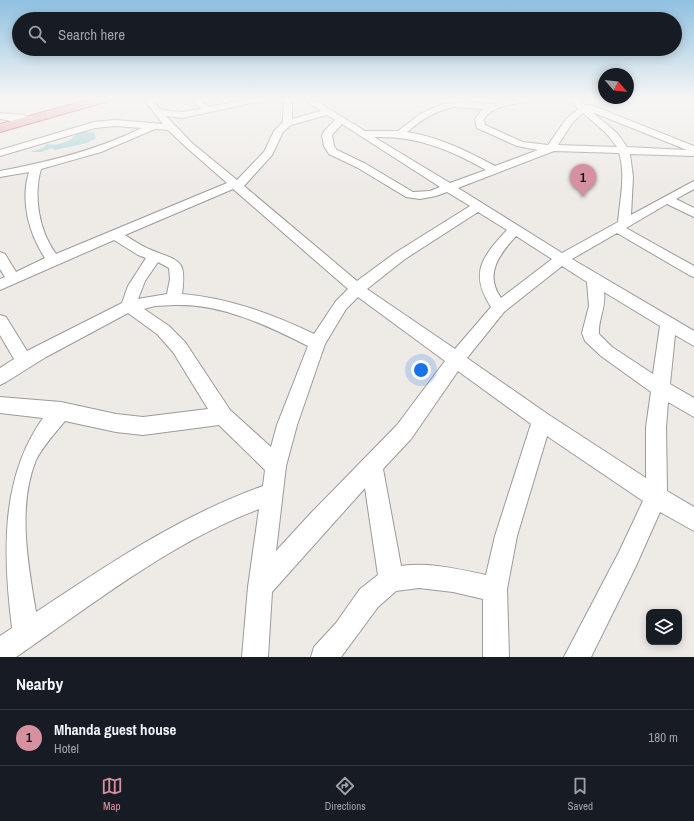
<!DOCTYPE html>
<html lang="en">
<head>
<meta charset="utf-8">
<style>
  :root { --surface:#171b24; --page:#20242c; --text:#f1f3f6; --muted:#9ea1a6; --line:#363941; --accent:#d690a0 }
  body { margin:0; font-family:"Archivo Narrow",sans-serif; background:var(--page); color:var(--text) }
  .controls { position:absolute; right:12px; bottom:12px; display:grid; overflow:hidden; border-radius:8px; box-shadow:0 2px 10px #0003 }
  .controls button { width:36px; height:36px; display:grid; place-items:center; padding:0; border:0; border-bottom:1px solid var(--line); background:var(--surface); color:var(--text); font:20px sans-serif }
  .compass { position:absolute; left:598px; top:68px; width:36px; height:36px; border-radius:50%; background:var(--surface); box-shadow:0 2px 10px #0003; rotate:118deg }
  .you { position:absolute; left:421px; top:370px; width:14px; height:14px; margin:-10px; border:3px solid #fff; border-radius:50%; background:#1a73e8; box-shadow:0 0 0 6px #1a73e833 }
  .badge { display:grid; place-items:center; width:26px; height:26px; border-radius:50%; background:var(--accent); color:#111; font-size:13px; font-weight:700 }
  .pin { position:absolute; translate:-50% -33px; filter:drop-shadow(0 1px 2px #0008) }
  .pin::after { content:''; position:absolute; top:21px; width:14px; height:12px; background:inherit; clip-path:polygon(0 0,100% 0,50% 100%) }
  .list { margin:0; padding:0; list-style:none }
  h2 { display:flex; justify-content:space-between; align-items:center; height:52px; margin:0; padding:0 16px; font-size:17px }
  h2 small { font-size:13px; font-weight:400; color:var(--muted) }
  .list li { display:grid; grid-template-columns:26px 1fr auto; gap:12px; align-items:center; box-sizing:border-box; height:56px; padding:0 16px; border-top:1px solid var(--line) }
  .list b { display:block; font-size:15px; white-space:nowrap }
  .list p { margin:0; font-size:13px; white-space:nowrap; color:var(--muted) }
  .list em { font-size:13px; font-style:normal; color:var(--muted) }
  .icon { flex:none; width:22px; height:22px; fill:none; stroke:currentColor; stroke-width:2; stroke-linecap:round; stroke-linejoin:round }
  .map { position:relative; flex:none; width:694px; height:657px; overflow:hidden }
  .search { position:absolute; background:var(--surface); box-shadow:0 2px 10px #0003; left:12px; right:12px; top:12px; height:44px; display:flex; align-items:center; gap:10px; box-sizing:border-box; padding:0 14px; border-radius:22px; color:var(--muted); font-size:15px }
  .sheet { height:108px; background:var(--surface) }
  nav { display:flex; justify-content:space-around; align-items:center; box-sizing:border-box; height:56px; border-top:1px solid var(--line); background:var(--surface); font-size:11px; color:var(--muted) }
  nav a { display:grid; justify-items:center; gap:2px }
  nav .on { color:var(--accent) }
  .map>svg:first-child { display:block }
  .water { fill:#abd5d7 }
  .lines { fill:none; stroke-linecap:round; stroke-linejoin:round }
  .minor-casing { stroke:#9b9b9b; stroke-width:2 }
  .trunk-casing { stroke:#c73885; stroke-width:2 }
  .minor { fill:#fff; fill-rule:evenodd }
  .trunk { fill:#e7acac; fill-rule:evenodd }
</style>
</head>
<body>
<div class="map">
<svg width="694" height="657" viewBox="0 0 694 657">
  <rect width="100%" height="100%" fill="#eeeae6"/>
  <path class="water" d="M 80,131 L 94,132 L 96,138 L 87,143 L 55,150 L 52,148 L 42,152 L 30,152 L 43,148 L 47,144 C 61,147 71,140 80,131 Z"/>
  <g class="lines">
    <defs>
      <g id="minor">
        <path d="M 143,98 L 151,98 L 161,110 L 182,112 L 201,109 L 189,98 L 198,98 L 209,107 L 253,98 L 269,98 L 265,100 L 182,118 L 166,116 L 192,143 L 237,180 L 264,152 L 274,131 L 283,122 L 284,98 L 292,98 L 292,119 L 321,111 L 302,98 L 312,98 L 365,131 L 398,131 L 420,114 L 443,104 L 465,102 L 493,104 L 518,98 L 535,98 L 534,100 C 518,104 493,104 484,119 L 485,125 L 523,142 L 548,145 L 566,119 L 578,109 L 573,102 L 577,99 L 580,100 L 584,105 L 591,105 L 694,146 L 694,156 L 630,154 L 633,177 L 631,215 L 694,181 L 694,189 L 676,199 L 694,208 L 694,217 L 667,204 L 626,228 L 694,266 L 694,277 L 689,275 L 617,233 L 572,259 L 694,331 L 694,346 L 675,335 L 670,384 L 694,398 L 694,417 L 668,402 L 666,427 L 667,491 L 694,507 L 694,531 L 660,512 L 635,568 L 591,657 L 564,657 L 619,552 L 643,501 L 547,436 L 517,536 L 507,589 L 509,657 L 483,657 L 483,599 L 453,592 L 419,588 L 396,591 L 378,607 L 341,657 L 311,657 L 314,647 L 336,623 L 360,589 L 378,575 L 365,488 L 272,592 L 268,657 L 242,657 L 248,587 L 259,509 C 171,542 93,604 16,657 L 0,657 L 0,636 L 12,628 C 3,555 0,478 43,418 L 0,413 L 0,397 L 61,402 L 116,414 L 143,417 L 208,409 L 173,352 L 157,334 L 128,313 L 46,357 L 6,382 L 0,385 L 0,368 L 14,359 L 0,335 L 0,315 L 6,317 L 27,351 L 122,303 L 128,286 L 146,258 L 138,255 L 114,240 L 0,290 L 0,279 L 5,277 L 0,269 L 0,252 L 5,254 L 16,272 L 45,258 C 29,234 20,201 29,172 L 0,177 L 0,171 C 49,162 97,150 142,128 L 115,126 L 95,128 L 0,156 L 0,150 L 94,122 L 115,120 L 163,124 ZM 453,107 L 484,109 L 480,112 L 475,119 L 477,128 L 517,146 L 538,150 L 495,166 C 467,151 439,137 407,132 C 421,120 435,111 453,107 ZM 592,112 L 687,150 L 627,147 L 617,133 ZM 583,113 L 606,133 L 617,147 L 558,145 L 573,122 ZM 327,115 L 335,120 L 325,130 L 322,135 L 324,146 L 329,154 L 358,168 L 406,197 L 420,199 L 436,196 L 447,192 L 470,206 L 395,253 L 357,281 L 244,186 L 272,155 L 283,132 L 291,125 ZM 342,124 L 440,187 L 430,191 L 413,192 L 366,164 L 337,150 L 334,146 L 332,135 ZM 155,129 L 168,130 L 186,147 L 227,183 L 56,254 C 39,231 33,196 41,169 L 101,152 ZM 374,137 C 417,136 449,149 486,170 L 450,183 ZM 554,151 L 619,153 C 626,175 620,199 618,222 L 562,253 L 458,188 ZM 233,189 L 348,289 L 336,301 L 314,334 C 272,314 229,298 182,294 C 187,257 179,262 149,249 C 141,246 133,240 125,235 ZM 478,212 L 507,230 C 482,257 469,273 491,307 L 455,349 L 367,289 L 405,259 ZM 516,236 L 552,259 L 501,298 C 484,274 499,255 516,236 ZM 158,262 L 169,268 L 170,279 L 167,294 L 138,299 L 145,281 ZM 562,266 L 587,282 L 589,306 L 582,333 L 585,341 L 601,356 L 651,392 L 646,427 L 646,478 L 549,415 L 467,358 L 504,312 ZM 604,292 L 660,326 L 653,374 L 612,347 L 599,334 C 598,319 606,309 604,292 ZM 358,297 L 445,361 L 397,425 L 311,513 L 276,551 L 286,466 L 297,425 L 325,344 L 346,309 ZM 175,305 C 221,303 268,326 308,346 L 277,425 L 271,447 L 230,410 L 185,342 L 169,326 L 144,309 L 155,306 ZM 458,371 L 531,424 L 495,536 L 486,575 C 457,569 430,562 401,566 L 383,469 L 411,439 ZM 65,421 L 116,432 L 143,435 L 219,425 L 265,470 L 263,486 C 179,516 109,564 36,612 C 28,564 17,507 36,460 C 43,446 55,433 65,421 Z"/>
        <path d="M 0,113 C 8,115 27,113 32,118 C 26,124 9,121 0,119 Z"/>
      </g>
      <path id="trunk" d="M 95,98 L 114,98 L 112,100 L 0,132 L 0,124 Z"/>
    </defs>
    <use href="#minor" class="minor-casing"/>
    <use href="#trunk" class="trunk-casing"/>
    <use href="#minor" class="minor"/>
    <use href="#trunk" class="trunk"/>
  </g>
  <linearGradient id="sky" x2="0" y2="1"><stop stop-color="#8fc1e1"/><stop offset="0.52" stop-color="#f7f6f4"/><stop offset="1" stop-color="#f7f6f4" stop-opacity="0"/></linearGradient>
  <rect width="694" height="190" fill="url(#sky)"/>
</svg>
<div class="controls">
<button><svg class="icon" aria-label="layers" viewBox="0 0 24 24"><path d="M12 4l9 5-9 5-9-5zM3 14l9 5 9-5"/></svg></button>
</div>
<svg class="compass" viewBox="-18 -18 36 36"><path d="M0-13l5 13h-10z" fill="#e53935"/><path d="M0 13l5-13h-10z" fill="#9ea1a6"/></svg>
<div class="you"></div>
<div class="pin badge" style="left:583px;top:197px">1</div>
<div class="search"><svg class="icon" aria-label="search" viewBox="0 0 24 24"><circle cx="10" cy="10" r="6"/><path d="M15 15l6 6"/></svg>Search here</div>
</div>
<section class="sheet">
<h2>Nearby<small></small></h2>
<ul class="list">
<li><span class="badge">1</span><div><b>Mhanda guest house</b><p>Hotel</p></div><em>180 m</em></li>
</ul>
</section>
<nav>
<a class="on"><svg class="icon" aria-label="map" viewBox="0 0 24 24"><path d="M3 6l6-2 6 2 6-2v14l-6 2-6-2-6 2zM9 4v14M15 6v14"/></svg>Map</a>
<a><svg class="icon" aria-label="directions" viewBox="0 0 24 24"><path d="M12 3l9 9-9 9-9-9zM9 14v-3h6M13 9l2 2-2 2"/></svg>Directions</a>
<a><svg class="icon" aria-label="saved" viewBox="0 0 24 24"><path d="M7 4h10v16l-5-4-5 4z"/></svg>Saved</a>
</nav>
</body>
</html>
